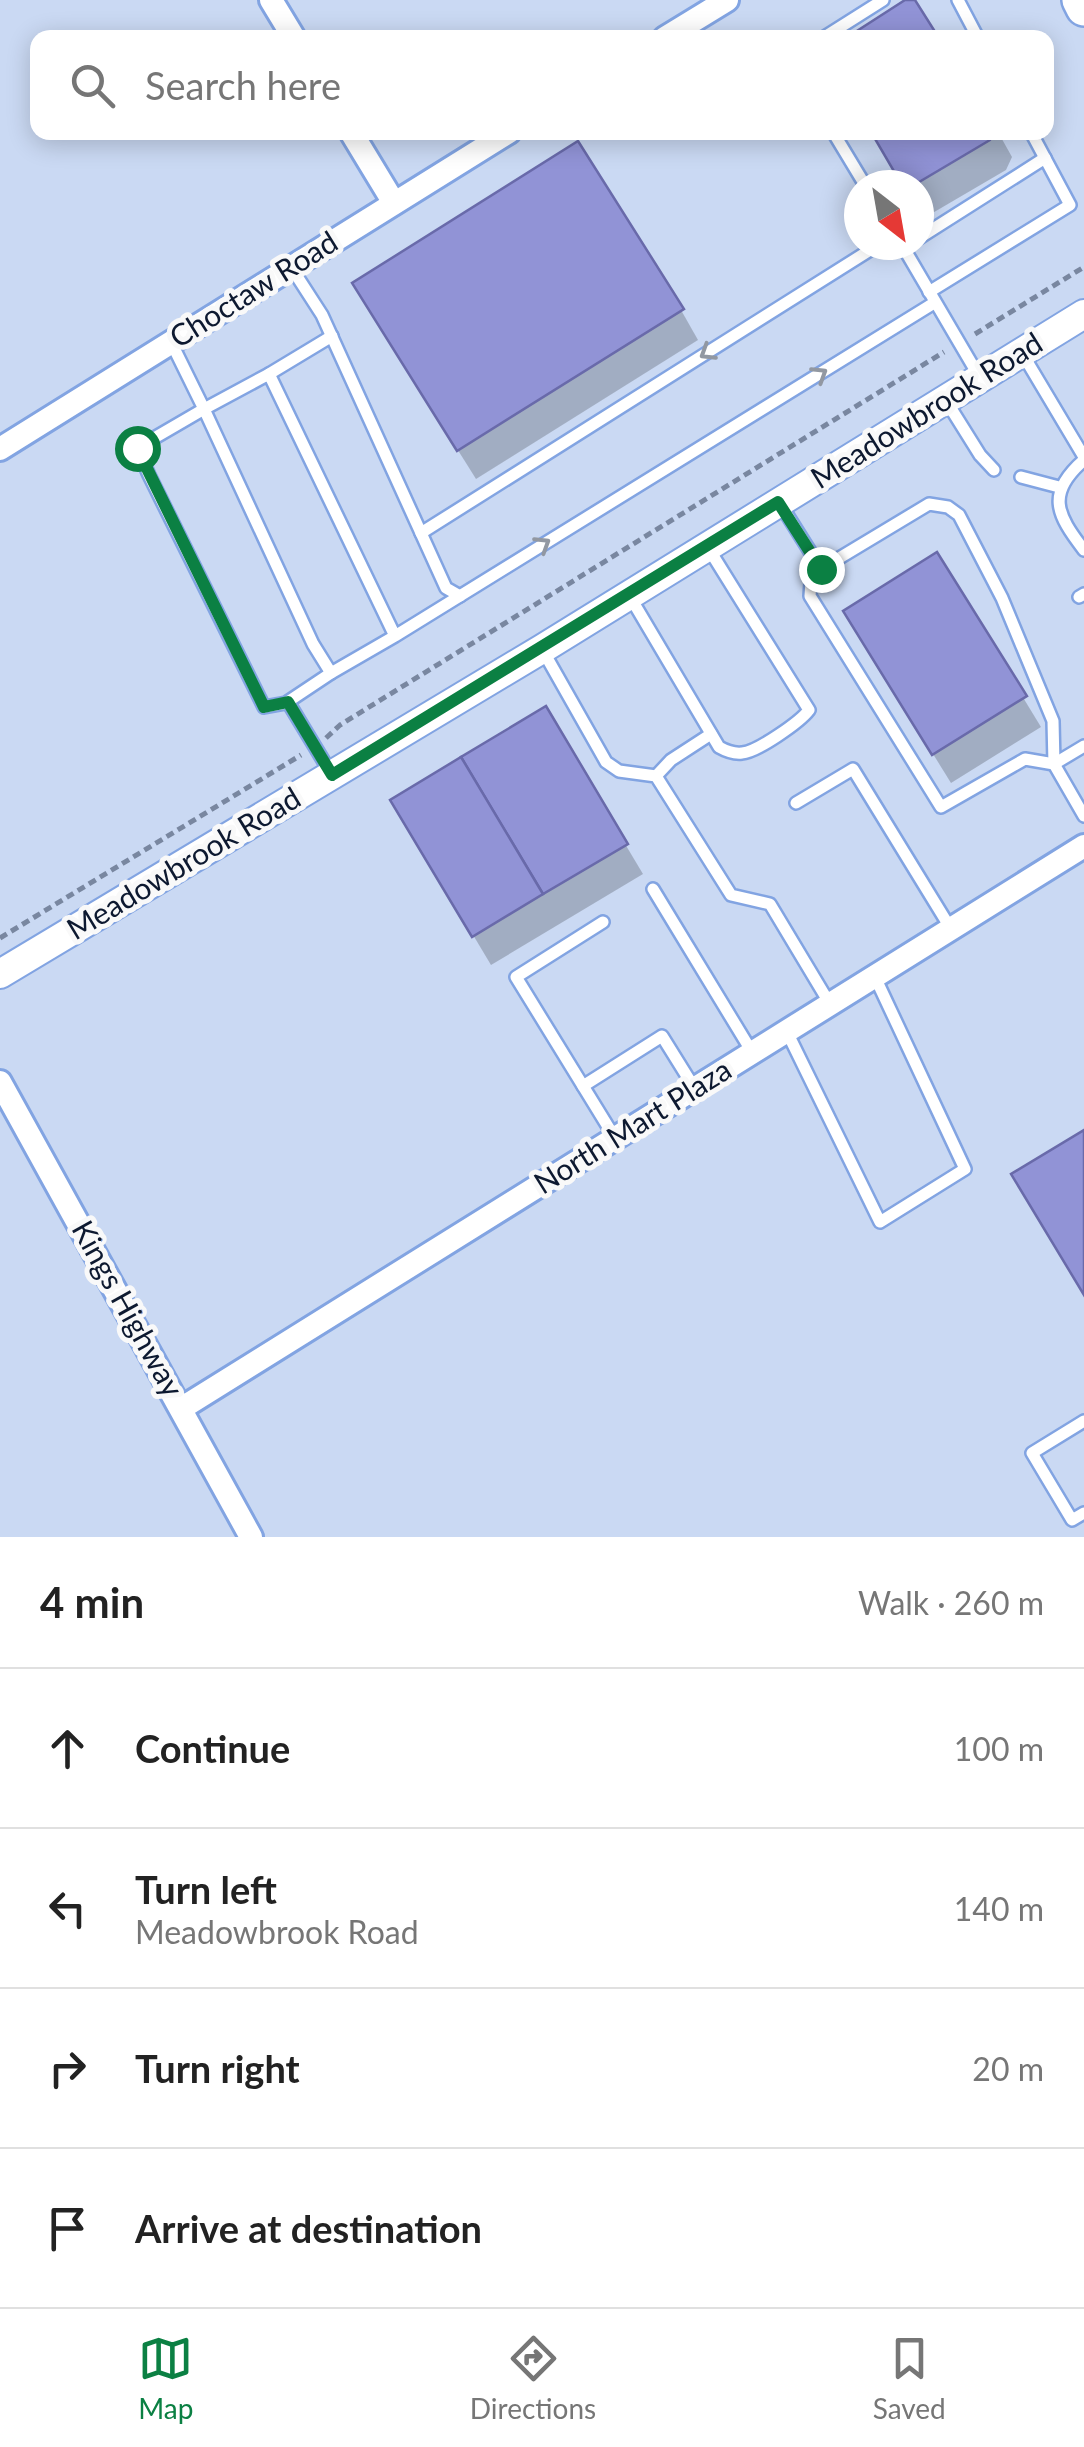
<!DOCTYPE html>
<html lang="en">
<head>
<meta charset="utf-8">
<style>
  :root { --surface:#fff; --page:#f6f6f6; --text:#222; --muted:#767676; --line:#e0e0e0; --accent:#0b8043 }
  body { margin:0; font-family:Lato,sans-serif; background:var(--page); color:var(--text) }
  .compass { position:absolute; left:844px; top:170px; width:90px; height:90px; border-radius:50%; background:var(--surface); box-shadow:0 5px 25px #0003; rotate:149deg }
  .stop { position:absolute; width:30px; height:30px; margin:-22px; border:8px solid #0b8043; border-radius:50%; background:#fff }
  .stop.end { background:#0b8043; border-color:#fff; box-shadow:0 2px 10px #0008 }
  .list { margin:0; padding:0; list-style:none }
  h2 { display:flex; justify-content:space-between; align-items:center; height:130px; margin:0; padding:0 40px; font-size:42px }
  h2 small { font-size:32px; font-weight:400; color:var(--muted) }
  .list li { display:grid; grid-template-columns:65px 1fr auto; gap:30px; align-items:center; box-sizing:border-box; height:160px; padding:0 40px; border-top:2px solid var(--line) }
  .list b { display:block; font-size:38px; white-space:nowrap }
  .list p { margin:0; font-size:32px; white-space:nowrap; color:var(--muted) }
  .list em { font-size:32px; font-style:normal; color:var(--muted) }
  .icon { flex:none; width:55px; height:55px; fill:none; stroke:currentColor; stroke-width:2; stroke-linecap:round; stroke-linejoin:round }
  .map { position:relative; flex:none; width:1084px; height:1537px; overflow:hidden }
  .search { position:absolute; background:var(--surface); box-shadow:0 5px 25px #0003; left:30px; right:30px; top:30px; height:110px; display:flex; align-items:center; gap:25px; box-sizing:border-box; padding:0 35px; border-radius:20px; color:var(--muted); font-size:38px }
  .sheet { height:770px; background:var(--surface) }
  nav { display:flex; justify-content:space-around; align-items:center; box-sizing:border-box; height:140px; border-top:2px solid var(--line); background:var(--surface); font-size:28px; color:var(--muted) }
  nav a { display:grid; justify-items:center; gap:5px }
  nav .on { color:var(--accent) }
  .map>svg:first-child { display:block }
  .shadow { fill:#0003 }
  .building { fill:#9193d6; stroke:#696aaa; stroke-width:2.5 }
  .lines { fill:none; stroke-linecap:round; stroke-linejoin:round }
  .service-casing { stroke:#82a4e2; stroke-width:16 }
  .minor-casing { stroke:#82a4e2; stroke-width:28 }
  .tertiary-casing { stroke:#82a4e2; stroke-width:32 }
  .primary-casing { stroke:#82a4e2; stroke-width:40 }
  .path { stroke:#7987a0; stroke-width:5; stroke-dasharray:8 5; stroke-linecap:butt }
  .service { stroke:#fff; stroke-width:11 }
  .minor { stroke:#fff; stroke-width:22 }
  .tertiary { stroke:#fff; stroke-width:28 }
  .primary { stroke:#fff; stroke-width:35 }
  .oneway { stroke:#9298a2 }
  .route { stroke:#0b8043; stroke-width:12 }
  .labels { text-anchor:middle; stroke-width:10; stroke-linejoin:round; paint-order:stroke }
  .street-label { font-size:30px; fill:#0d1930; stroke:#f9f9f9 }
</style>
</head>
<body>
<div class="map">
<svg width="1084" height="1537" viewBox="0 0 1084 1537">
  <rect width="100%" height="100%" fill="#cad9f3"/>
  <g class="shadow">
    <path d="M 873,132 L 998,132 L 1012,157 L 1006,170 L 924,218 L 919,209 L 919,185 L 904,185 Z"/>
    <path d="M 681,310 L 698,340 L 476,479 L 372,313 Z"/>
    <path d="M 936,555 L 1041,727 L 951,783 L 863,641 Z"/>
    <path d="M 545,710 L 643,874 L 491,965 L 393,801 Z"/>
  </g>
  <g class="building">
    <path d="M 905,0 L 915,0 L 939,38 L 846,38 Z"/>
    <path d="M 871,132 L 993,132 L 990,140 L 914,185 L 902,185 Z"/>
    <path d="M 578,141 L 684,309 L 457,451 L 352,283 Z"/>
    <path d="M 937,552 L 1027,696 L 932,755 L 843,611 Z"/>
    <path d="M 546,706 L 628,844 L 543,894 L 461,757 Z"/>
    <path d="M 461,757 L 543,894 L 472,937 L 390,800 Z"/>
    <path d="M 1084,1130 L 1084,1295 L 1011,1174 Z"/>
  </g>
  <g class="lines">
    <defs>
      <g id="service">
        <path d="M 958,0 L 978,38"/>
        <path d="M 823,38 L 883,0"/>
        <path d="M 833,132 L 865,185"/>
        <path d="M 919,238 L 1045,158"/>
        <path d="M 902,245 L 980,378"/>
        <path d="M 291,267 L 322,315 L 446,588 L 460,596"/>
        <path d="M 929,292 L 1070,205 L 1031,132"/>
        <path d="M 171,342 L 204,409 L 137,448 L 149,475 L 264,707 L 286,703 L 331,673"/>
        <path d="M 1022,353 L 1084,457"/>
        <path d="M 269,374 L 332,336"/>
        <path d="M 945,399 L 980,455 L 994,470"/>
        <path d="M 1084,460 C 1046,493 1056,514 1084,550"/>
        <path d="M 1021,477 L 1059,487"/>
        <path d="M 779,502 L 821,569 L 811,582 L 810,596 L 941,807 L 1025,759 L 1054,764 L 1084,746"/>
        <path d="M 421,533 L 878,245"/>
        <path d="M 821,569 L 929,504 L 948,507 L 959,515 L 1002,598 L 1053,721 L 1054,764 L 1084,816"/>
        <path d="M 629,595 L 719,747 C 726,751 733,754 742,753 C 757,752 800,722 809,710 L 707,546"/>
        <path d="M 1079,597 L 1084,594"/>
        <path d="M 395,636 L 269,374 L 204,409 L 313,644 L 331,673 L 395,636 L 934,303"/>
        <path d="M 542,649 L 606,762 L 619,771 L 656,776 L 731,895 L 770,904 L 830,1004"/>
        <path d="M 288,702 L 332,775"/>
        <path d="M 656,776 L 671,760 L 711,734"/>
        <path d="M 796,803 L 853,769 L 951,929"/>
        <path d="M 653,889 L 752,1052"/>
        <path d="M 603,922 L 516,977 L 615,1138"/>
        <path d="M 787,1032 L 880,1222 L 965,1169 L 875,977"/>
        <path d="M 583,1086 L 662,1036 L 695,1089"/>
        <path d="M 1084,1421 L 1032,1453 L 1072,1520 L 1084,1513"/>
      </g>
      <g id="minor">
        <path d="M 271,0 L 294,38"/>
        <path d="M 665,38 L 727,0"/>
        <path d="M 351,132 L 394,203"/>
        <path d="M 0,449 L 509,132"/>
        <path d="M 0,1082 L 251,1537"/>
        <path d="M 182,1408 L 1084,846"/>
      </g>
      <path id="tertiary" d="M 0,974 L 542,649 L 1084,314"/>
      <path id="primary" d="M 1080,0 L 1084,8"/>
    </defs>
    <use href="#service" class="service-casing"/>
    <use href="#minor" class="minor-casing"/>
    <use href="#tertiary" class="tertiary-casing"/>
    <use href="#primary" class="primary-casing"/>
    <g class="path">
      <path d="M 975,334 L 1084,267"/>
      <path d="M 326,738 L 340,725 L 944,352"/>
      <path d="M 0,938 L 301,755"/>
    </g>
    <use href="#service" class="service"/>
    <use href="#minor" class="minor"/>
    <use href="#tertiary" class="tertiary"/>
    <use href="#primary" class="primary"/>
  </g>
  <defs><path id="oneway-chevron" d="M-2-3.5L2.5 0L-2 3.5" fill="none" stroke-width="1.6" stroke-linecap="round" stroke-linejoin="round" transform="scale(2.5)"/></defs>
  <g class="oneway">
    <use href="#oneway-chevron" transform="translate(707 353) rotate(148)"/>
    <use href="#oneway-chevron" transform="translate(820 374) rotate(-32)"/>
    <use href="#oneway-chevron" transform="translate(543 544) rotate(-32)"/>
  </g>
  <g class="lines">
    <path class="route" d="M 137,448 L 264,707 L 288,702 L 332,775 L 778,502 L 821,569"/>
  </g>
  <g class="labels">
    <g class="street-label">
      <text transform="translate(254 290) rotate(-32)" y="10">Choctaw Road</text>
      <text transform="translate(927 411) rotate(-32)" y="10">Meadowbrook Road</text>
      <text transform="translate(184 864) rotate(-31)" y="10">Meadowbrook Road</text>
      <text transform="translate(633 1127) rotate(-32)" y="10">North Mart Plaza</text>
      <text transform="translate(127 1309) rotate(61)" y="10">Kings Highway</text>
    </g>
  </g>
</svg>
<svg class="compass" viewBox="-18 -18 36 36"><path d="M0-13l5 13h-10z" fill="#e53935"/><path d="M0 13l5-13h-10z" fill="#767676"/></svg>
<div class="stop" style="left:137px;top:448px"></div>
<div class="stop end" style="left:821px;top:569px"></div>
<div class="search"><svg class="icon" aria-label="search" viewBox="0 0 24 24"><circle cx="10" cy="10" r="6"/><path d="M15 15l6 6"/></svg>Search here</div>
</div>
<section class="sheet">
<h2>4 min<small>Walk · 260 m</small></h2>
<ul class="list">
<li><svg class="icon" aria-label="ahead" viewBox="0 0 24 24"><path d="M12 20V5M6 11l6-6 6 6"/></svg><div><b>Continue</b></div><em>100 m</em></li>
<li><svg class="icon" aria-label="left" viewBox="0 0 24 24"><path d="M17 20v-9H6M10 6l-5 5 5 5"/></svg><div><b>Turn left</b><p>Meadowbrook Road</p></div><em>140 m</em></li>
<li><svg class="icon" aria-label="right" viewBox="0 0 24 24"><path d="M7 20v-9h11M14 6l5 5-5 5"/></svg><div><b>Turn right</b></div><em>20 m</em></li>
<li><svg class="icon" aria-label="arrive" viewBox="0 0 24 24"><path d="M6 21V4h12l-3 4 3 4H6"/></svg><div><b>Arrive at destination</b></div></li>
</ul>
</section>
<nav>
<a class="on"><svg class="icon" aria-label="map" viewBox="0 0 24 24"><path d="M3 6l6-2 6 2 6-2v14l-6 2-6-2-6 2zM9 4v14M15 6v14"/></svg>Map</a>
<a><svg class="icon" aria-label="directions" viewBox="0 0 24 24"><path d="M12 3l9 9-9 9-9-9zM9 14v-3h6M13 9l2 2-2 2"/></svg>Directions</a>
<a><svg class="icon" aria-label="saved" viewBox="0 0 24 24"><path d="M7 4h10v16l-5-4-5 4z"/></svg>Saved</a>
</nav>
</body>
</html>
